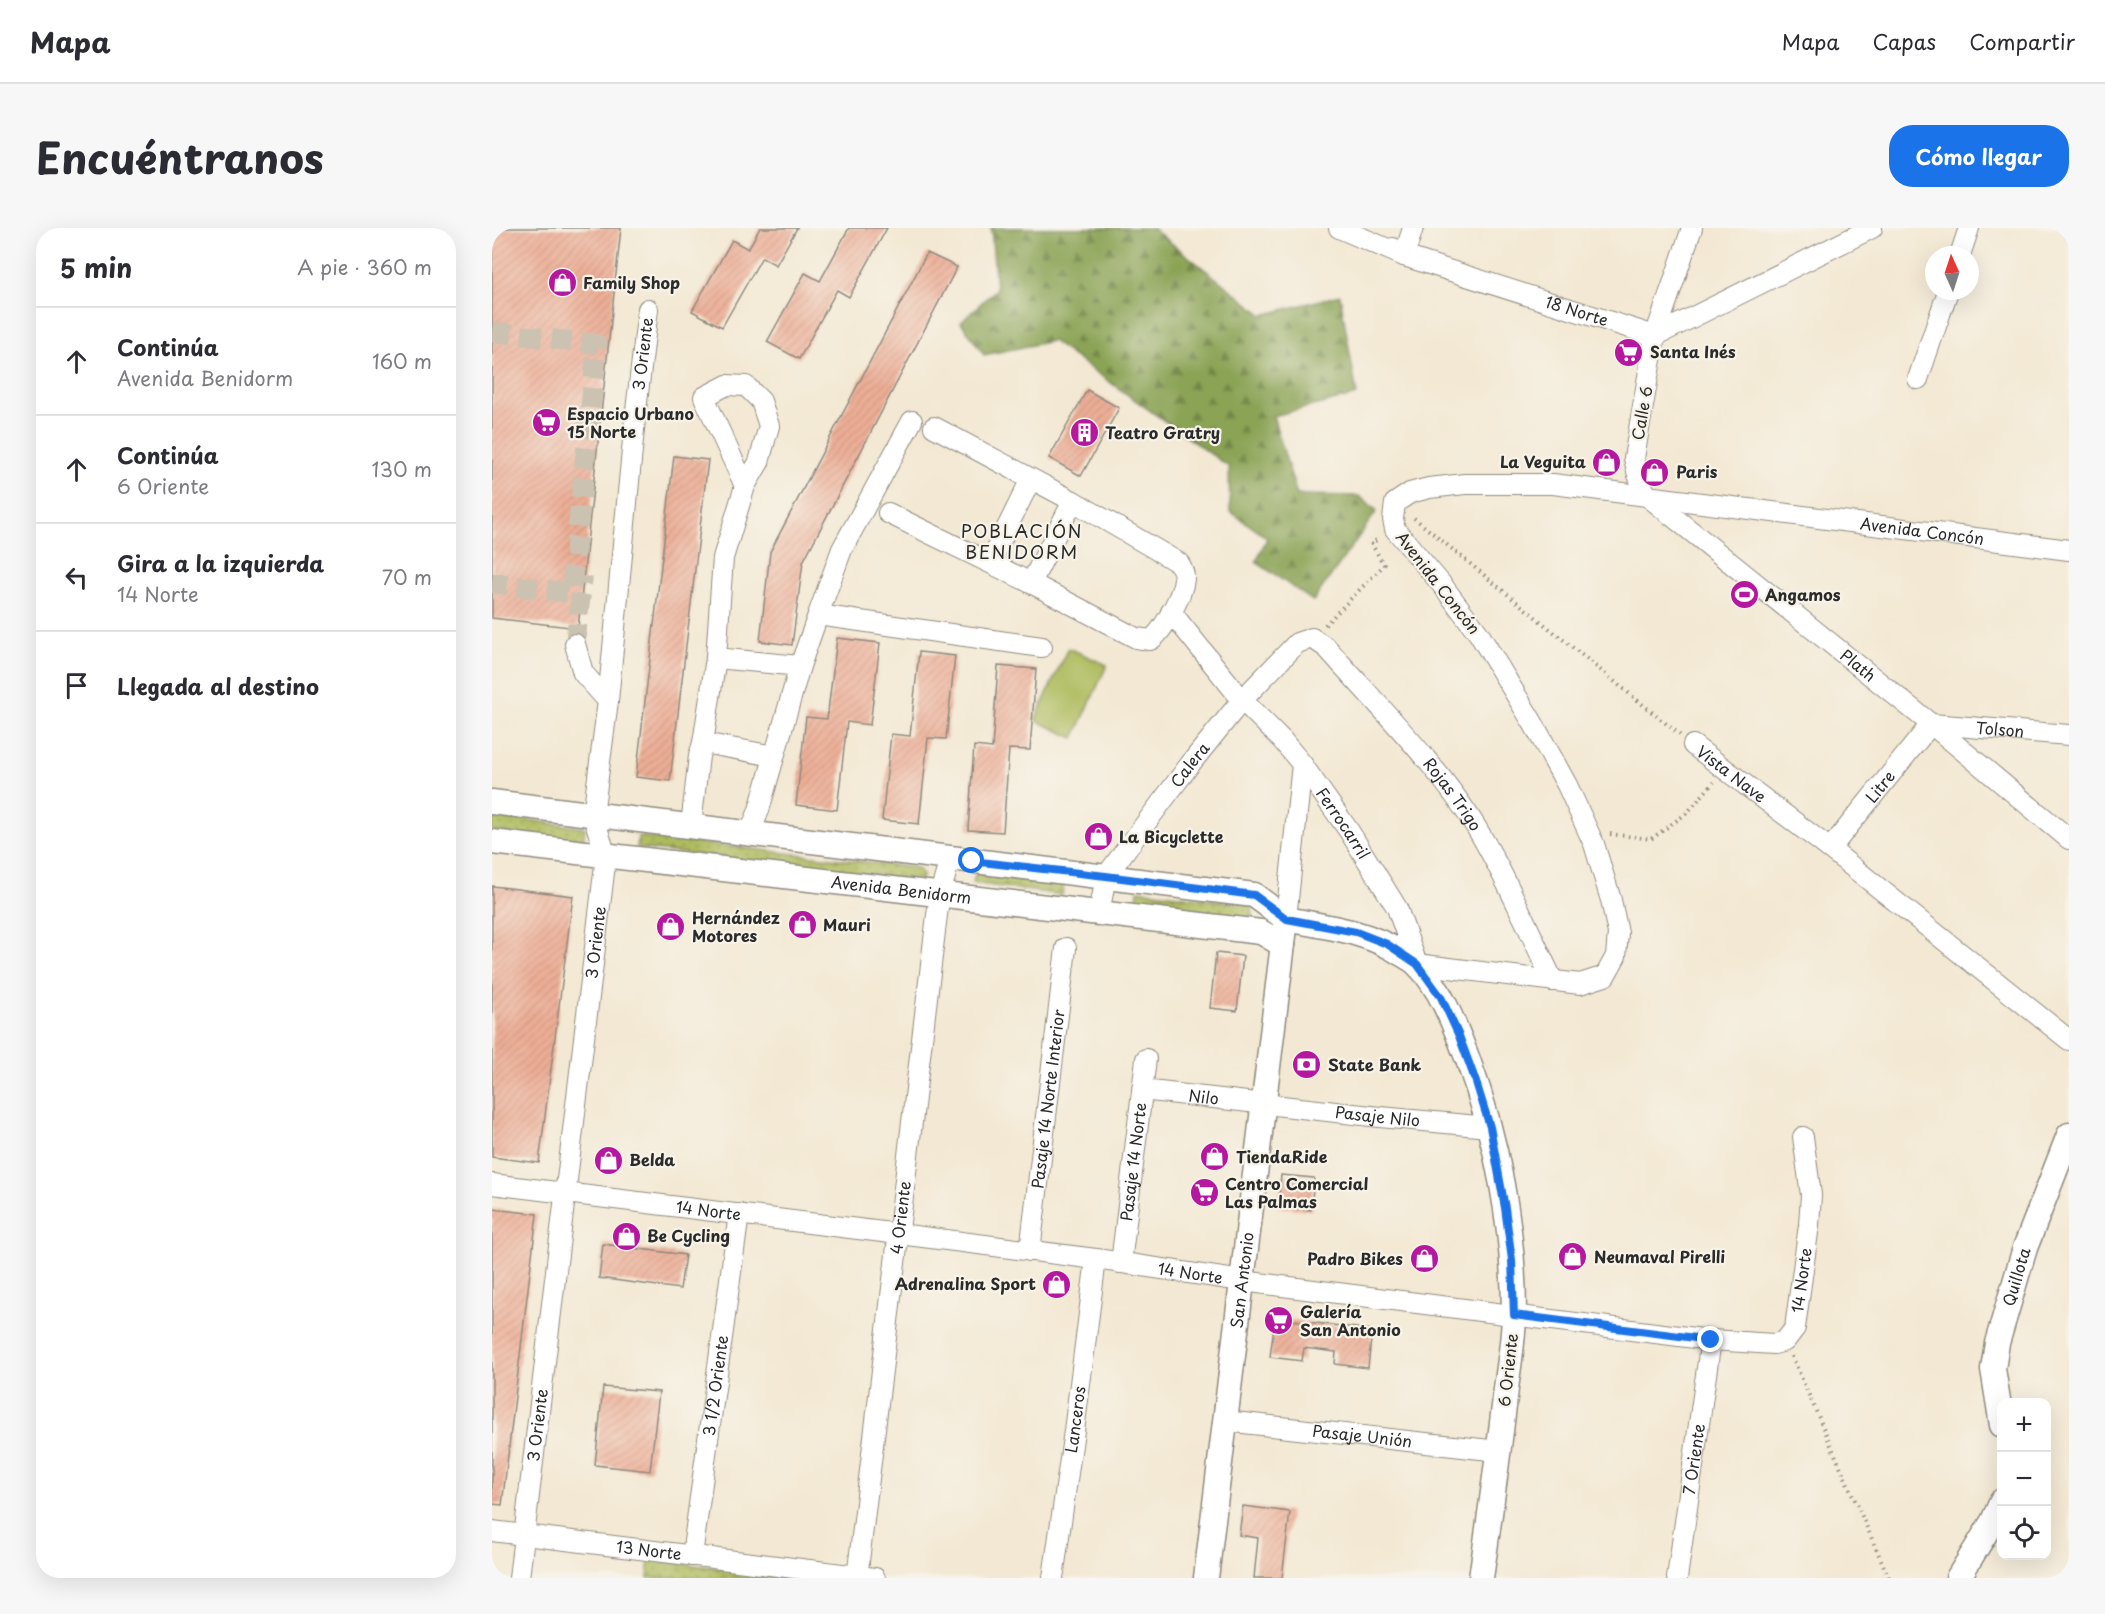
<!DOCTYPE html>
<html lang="es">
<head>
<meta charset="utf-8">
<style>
  :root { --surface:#fff; --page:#f7f7f7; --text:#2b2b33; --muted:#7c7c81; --line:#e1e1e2; --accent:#1a73e8 }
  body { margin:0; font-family:"Playpen Sans",sans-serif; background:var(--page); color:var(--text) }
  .controls { position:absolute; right:18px; bottom:18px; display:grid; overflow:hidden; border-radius:12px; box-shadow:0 6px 24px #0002 }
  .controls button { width:54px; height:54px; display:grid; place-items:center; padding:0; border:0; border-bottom:2px solid var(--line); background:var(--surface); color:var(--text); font:30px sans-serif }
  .compass { position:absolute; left:1433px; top:18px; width:54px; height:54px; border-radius:50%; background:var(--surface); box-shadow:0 6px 24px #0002; rotate:357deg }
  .stop { position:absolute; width:18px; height:18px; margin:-14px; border:4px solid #1a73e8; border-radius:50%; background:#fff }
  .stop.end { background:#1a73e8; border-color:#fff; box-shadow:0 2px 6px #0008 }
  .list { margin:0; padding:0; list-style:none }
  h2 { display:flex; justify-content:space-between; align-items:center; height:78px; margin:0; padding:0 24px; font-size:26px }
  h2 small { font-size:20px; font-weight:400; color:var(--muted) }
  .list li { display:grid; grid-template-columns:39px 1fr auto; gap:18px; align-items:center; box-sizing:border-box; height:108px; padding:0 24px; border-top:2px solid var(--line) }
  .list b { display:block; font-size:22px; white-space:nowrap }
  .list p { margin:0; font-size:20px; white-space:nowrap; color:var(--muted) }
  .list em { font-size:20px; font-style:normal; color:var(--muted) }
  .icon { flex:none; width:33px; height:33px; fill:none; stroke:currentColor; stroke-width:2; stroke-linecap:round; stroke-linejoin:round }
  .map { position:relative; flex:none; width:1577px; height:1350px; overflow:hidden; border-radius:24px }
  header { display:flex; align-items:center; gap:36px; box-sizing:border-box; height:84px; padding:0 30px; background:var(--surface); border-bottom:2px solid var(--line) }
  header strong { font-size:28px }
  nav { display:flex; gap:33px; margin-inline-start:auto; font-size:21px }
  .intro { display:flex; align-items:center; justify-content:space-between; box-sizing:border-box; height:144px; padding:0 36px }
  h1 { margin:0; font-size:42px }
  .button { padding:15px 27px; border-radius:24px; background:var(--accent); color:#fff; font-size:21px; font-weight:700 }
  main { display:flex; gap:36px; padding:0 36px }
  aside { flex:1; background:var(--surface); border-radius:24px; box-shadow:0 6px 24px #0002 }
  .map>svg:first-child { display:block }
  .grass { fill:url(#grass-dots); stroke:#6c7344; stroke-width:1.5 }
  .forest { fill:url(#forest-firs); stroke:#5a6740; stroke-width:1.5 }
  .garden { fill:#aebb5d; stroke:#6c7344; stroke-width:1.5 }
  .building { fill:url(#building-hatch) }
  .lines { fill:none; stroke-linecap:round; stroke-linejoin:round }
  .minor-tunnel { stroke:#cbc2b1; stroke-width:20; stroke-dasharray:20 10; stroke-linecap:butt }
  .minor-casing { stroke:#8f8a7f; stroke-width:22 }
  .major-casing { stroke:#8f8a7f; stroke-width:27 }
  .path { stroke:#8f8a7f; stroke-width:4; stroke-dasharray:1.5 4.5; stroke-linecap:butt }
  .minor { stroke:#fff; stroke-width:20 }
  .major { stroke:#fff; stroke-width:24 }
  .route { stroke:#1a73e8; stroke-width:8 }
  .labels { text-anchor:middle; stroke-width:4.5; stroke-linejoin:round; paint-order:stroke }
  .poi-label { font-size:16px; font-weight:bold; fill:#2b2b2b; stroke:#f7f3e8; text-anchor:start }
  .street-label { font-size:16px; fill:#2b2b2b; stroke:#f7f3e8 }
  .neighbourhood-label { font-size:18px; letter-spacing:1.5px; fill:#2b2b2b; stroke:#f7f3e8 }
</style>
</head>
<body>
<header>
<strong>Mapa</strong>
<nav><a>Mapa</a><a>Capas</a><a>Compartir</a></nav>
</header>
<div class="intro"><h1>Encuéntranos</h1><a class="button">Cómo llegar</a></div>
<main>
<aside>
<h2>5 min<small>A pie · 360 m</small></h2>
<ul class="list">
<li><svg class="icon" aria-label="ahead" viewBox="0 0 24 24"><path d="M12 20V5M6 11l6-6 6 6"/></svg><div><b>Continúa</b><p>Avenida Benidorm</p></div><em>160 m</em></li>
<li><svg class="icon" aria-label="ahead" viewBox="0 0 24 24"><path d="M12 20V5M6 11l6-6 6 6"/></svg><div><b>Continúa</b><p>6 Oriente</p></div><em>130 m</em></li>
<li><svg class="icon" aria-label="left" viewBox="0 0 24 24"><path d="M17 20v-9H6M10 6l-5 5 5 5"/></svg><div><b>Gira a la izquierda</b><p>14 Norte</p></div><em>70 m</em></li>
<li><svg class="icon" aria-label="arrive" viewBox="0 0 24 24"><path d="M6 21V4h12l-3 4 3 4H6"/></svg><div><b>Llegada al destino</b></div></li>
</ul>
</aside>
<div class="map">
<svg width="1577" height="1350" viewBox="0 0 1577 1350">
  <defs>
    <pattern id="grass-dots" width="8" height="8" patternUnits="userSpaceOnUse" patternTransform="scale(1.5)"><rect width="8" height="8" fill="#aebb5d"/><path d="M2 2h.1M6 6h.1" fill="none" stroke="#8e984d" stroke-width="1.8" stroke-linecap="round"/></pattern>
    <pattern id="forest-firs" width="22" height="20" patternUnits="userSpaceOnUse" patternTransform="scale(1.5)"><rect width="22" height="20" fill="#8aa354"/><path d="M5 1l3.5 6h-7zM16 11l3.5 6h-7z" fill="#718546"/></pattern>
    <pattern id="building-hatch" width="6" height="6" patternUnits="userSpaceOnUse" patternTransform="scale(1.5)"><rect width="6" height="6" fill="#edae96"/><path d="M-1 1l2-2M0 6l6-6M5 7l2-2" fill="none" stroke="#cb9681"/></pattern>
  </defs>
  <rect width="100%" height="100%" fill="#f7f3e8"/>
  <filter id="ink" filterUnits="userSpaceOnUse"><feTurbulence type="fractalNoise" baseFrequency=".0167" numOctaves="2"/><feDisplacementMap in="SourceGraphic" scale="12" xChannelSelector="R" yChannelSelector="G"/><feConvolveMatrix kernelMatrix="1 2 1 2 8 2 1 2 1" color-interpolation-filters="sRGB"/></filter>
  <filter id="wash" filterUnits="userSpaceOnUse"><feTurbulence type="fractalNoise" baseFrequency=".008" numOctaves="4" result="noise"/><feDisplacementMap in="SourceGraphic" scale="24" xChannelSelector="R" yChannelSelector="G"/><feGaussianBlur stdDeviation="1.35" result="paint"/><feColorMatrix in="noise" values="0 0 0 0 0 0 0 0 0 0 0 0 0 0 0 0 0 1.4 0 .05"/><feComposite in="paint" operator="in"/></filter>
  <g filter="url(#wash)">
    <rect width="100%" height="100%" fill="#f3e8d3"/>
    <g class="grass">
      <path d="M 0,587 L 93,600 L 91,615 L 0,603 Z"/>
      <path d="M 146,608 L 426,640 L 431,647 L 428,652 L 145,620 Z"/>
      <path d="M 483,646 L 572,656 L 570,667 L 481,655 Z"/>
      <path d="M 646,662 L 760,677 L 761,691 L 645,674 Z"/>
      <path d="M 158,1332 L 314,1350 L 156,1350 Z"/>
    </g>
    <path class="forest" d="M 499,0 L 660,0 L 771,87 L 848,67 L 865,167 L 781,188 L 805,267 L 867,268 L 885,283 L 821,373 L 764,334 L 775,310 L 738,283 L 737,239 L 560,113 L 492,127 L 469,94 L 504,61 Z"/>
    <path class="garden" d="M 576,420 L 615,437 L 582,510 L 543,492 Z"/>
    <g id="blocks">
      <g class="building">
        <path d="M 0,0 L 129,0 L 86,400 L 0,390 Z"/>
        <path d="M 268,0 L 305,0 L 284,37 L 270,29 L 230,99 L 200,83 L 240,12 L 256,21 Z"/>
        <path d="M 357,0 L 395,0 L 357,69 L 345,62 L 307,131 L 275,114 L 313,45 L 328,53 Z"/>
        <path d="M 435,25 L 465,39 L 311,334 L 300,417 L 268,413 L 278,324 Z"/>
        <path d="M 595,162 L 627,180 L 589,248 L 557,230 Z"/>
        <path d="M 182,228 L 216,232 L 178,553 L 144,549 Z"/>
        <path d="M 345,410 L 388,415 L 378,497 L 355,494 L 345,582 L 304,577 L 314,489 L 335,491 Z"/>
        <path d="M 427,424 L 463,428 L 454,511 L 436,510 L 427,596 L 390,592 L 399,506 L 418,508 Z"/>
        <path d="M 506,438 L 544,441 L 538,522 L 517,521 L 511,604 L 476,602 L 482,518 L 500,520 Z"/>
        <path d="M 0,658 L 81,668 L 47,935 L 0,929 Z"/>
        <path d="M 724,725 L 751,728 L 745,783 L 718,780 Z"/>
        <path d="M 789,947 L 822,950 L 819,982 L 786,979 Z"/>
        <path d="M 0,981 L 45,986 L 10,1277 L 0,1276 Z"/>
        <path d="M 111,1016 L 193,1027 L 188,1061 L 107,1050 Z"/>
        <path d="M 783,1090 L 880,1102 L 876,1140 L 843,1136 L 844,1124 L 812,1120 L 810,1133 L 778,1129 Z"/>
        <path d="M 111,1159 L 167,1164 L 158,1243 L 103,1237 Z"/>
        <path d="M 751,1278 L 798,1284 L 790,1350 L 762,1350 L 766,1310 L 747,1307 Z"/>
      </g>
    </g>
  </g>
  <g filter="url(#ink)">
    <use href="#blocks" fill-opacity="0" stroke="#8f8a7f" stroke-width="1.5"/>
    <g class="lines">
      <g class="minor-tunnel">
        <path d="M 0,104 L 105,116 L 79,365 L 0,355"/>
        <path d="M 83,416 L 91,348"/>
      </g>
      <defs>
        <g id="minor">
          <path id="s1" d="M 847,0 L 912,28 L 1163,108 L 1380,0"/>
          <path id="s2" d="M 1200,0 L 1163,108 L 1152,172 L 1142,230 L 1146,247 L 1154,267 L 1439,496 L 1577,611"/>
          <path d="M 901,20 L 912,28 L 921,0"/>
          <path d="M 1468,27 L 1477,0"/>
          <path d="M 1426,151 L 1456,63"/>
          <path d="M 396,285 L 539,355 L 644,410 L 658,412 C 671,405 692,364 692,349 C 692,344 690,340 687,335 L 581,273 L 442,199"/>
          <path d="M 498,334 L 539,251"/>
          <path d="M 539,355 L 581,273"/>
          <path id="s3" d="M 679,384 L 750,472 L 790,512 L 810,536 L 857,603 L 905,680 L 925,736 L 1088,756 L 1113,748 L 1124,728 L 1126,705 L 1119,672 L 1102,616 L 1075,557 L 1041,495 L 987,406 L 951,358 L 903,301 L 901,291 L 903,275 L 918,265 L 937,260 L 973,256 L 1061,256 L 1577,322"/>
          <path d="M 326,387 L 350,321 L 420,193"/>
          <path d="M 83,416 L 91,445 L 116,473"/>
          <path d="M 224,430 L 308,438"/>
          <path d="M 211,515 L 282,528"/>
          <path id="s4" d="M 1201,517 L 1338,621 L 1577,812"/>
          <path d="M 199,598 L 207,528 L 211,515 L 224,430 L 231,330 L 253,258 L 267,234 L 277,198 L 269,173 L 254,158 L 235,157 L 212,169 L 253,258"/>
          <path d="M 258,605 L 267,582 L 308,438 L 326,387 L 550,419"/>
          <path id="s5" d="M 1338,621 L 1439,496 L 1577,507"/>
          <path id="s6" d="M 607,686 L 614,648 L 699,535 L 750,472 L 805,415 L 820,410 L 835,420 C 885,477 949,540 987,604 C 1015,651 1037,703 1061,753"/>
          <path d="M 794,691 L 810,536"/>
          <path id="s7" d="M 650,862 L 888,889 L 997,899"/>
          <path id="s8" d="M 0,956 L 407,1006 L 604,1031 L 750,1053 L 1219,1112 L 1282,1116 L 1293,1113 L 1303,1100 L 1317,997 L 1319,967 L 1311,909"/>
          <path id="s9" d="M 538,1023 L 574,720"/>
          <path id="s10" d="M 629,1035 L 654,831"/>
          <path id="s11" d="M 733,1193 L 1007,1223"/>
          <path id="s12" d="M 0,1303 L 383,1350"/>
          <path id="s13" d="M 200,1328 L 247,986"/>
          <path id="s14" d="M 27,1350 L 114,628 L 101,587 L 116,473 L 143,191 L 156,81"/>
          <path id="s15" d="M 365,1350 L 445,687 L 448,666 L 458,631"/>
          <path id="s16" d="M 561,1350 L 582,1203 L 604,1031"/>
          <path id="s17" d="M 1185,1350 L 1219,1112"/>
        </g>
        <g id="major">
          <path d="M 0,574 L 762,667 L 794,691"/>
          <path id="s18" d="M 0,614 L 769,704 L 791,717"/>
          <path id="s19" d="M 1510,1197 L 1501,1141 L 1505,1115 L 1533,1020 L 1577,907"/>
          <path id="s20" d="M 714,1350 L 794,691 C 835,699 876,703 910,726 C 915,729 921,732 925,736 C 949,759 964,801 976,832 C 1005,910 1022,1001 1022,1085 C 1022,1110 1017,1136 1014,1161 C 1007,1224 998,1287 989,1350"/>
          <path d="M 1466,1350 L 1501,1293 L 1510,1273"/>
        </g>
      </defs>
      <use href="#minor" class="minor-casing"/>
      <use href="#major" class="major-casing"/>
      <g class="path">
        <path d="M 922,290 L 1188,507"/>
        <path d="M 833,397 L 892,337 L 879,315 L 887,311"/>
        <path d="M 1118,606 L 1159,611 L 1195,585 L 1222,554"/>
        <path d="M 1300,1128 L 1397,1350"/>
      </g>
      <use href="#minor" class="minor"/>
      <use href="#major" class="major"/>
    </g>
  </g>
  <g class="lines" filter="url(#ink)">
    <path class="route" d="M 480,633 L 614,648 L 762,667 L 795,691 L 864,704 L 895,716 L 925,736 L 949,769 L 967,808 L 984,854 L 998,899 L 1013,980 L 1020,1032 L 1022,1087 L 1219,1112"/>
  </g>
  <defs>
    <symbol id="shop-disc" viewBox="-11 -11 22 22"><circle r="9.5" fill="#b5179e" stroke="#f7f3e8"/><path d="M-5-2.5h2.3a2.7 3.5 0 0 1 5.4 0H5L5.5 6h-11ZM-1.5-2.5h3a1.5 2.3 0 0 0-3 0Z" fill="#fff"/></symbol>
    <symbol id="supermarket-disc" viewBox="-11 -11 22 22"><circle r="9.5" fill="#b5179e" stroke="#f7f3e8"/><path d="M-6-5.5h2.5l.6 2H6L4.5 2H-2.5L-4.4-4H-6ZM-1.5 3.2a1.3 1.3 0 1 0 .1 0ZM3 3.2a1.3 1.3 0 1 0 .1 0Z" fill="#fff"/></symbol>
    <symbol id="building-disc" viewBox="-11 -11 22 22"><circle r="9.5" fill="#b5179e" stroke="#f7f3e8"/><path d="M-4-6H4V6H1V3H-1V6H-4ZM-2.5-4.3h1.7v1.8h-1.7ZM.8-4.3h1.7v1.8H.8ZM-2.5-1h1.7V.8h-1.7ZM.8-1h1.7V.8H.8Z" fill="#fff"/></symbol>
    <symbol id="stadium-disc" viewBox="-11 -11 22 22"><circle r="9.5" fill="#b5179e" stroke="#f7f3e8"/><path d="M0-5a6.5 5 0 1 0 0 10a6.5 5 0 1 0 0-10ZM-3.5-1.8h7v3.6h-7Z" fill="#fff"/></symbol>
    <symbol id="bank-disc" viewBox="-11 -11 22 22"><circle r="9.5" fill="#b5179e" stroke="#f7f3e8"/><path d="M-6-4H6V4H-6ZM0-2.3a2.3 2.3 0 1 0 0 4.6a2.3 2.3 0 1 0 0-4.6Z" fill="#fff"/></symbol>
  </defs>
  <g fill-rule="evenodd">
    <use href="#shop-disc" x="54" y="38" width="33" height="33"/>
    <use href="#supermarket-disc" x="1120" y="108" width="33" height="33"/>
    <use href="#supermarket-disc" x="38" y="178" width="33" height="33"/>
    <use href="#building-disc" x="576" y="188" width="33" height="33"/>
    <use href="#shop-disc" x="1098" y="218" width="33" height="33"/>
    <use href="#shop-disc" x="1146" y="228" width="33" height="33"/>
    <use href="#stadium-disc" x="1236" y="350" width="33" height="33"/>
    <use href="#shop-disc" x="590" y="592" width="33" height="33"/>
    <use href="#shop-disc" x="294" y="680" width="33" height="33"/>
    <use href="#shop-disc" x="162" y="682" width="33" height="33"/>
    <use href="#bank-disc" x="798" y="820" width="33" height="33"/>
    <use href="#shop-disc" x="706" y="912" width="33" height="33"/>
    <use href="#shop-disc" x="100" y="916" width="33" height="33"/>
    <use href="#supermarket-disc" x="696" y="948" width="33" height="33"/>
    <use href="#shop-disc" x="118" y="992" width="33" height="33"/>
    <use href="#shop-disc" x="1064" y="1012" width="33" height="33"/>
    <use href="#shop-disc" x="916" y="1014" width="33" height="33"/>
    <use href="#shop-disc" x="548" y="1040" width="33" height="33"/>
    <use href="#supermarket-disc" x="770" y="1076" width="33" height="33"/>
  </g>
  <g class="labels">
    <g class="poi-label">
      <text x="91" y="61">Family Shop</text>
      <text x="1158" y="130">Santa Inés</text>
      <text x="75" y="192">Espacio Urbano<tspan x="75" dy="18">15 Norte</tspan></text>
      <text x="613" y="211">Teatro Gratry</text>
      <text x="1094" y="240" text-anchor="end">La Veguita</text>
      <text x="1184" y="250">Paris</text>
      <text x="1273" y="373">Angamos</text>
      <text x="627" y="615">La Bicyclette</text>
      <text x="200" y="696">Hernández<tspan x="200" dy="18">Motores</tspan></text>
      <text x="331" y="703">Mauri</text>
      <text x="836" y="843">State Bank</text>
      <text x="744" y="935">TiendaRide</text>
      <text x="137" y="938">Belda</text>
      <text x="733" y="962">Centro Comercial<tspan x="733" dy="18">Las Palmas</tspan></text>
      <text x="155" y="1014">Be Cycling</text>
      <text x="1102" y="1035">Neumaval Pirelli</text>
      <text x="911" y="1037" text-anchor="end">Padro Bikes</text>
      <text x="544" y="1062" text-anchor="end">Adrenalina Sport</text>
      <text x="808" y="1090">Galería<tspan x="808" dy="18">San Antonio</tspan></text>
    </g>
    <g class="street-label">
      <text dy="6" stroke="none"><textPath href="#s1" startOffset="252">18 Norte</textPath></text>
      <text dy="6" stroke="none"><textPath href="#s14" startOffset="1234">3 Oriente</textPath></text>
      <text transform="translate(1150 185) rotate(-80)" y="6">Calle 6</text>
      <text dy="6" stroke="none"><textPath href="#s3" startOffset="1696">Avenida Concón</textPath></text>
      <text transform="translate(946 355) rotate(52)" y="6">Avenida Concón</text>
      <text dy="6" stroke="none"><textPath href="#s2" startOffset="549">Plath</textPath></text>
      <text dy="6" stroke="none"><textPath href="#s5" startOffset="230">Tolson</textPath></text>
      <text dy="6" stroke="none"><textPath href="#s6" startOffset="178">Calera</textPath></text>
      <text dy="6" stroke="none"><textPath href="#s4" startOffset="48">Vista Nave</textPath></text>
      <text dy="6" stroke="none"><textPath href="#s5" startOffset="80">Litre</textPath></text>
      <text dy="6" stroke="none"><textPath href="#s6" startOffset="567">Rojas Trigo</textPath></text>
      <text dy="6" stroke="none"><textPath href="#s3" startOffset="273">Ferrocarril</textPath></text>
      <text dy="6" stroke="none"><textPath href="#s18" startOffset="412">Avenida Benidorm</textPath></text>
      <text dy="6" stroke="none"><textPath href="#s14" startOffset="640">3 Oriente</textPath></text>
      <text dy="6" stroke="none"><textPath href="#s7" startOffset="62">Nilo</textPath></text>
      <text dy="6" stroke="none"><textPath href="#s9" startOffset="153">Pasaje 14 Norte Interior</textPath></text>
      <text dy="6" stroke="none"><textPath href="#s7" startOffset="237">Pasaje Nilo</textPath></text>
      <text dy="6" stroke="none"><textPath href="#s10" startOffset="102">Pasaje 14 Norte</textPath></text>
      <text dy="6" stroke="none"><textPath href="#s8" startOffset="218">14 Norte</textPath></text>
      <text dy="6" stroke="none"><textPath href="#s15" startOffset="363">4 Oriente</textPath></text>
      <text dy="6" stroke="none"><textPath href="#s8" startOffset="704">14 Norte</textPath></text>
      <text dy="6" stroke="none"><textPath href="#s19" startOffset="152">Quillota</textPath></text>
      <text dy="6" stroke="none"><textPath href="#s20" startOffset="300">San Antonio</textPath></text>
      <text dy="6" stroke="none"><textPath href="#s8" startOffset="1368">14 Norte</textPath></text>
      <text transform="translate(1016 1142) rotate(-84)" y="6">6 Oriente</text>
      <text dy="6" stroke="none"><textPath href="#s13" startOffset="172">3 1/2 Oriente</textPath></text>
      <text dy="6" stroke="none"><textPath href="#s16" startOffset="160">Lanceros</textPath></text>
      <text dy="6" stroke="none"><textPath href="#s14" startOffset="154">3 Oriente</textPath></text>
      <text dy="6" stroke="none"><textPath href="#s11" startOffset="138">Pasaje Unión</textPath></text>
      <text dy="6" stroke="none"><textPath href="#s17" startOffset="120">7 Oriente</textPath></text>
      <text dy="6" stroke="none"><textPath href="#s12" startOffset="158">13 Norte</textPath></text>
    </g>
    <g class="neighbourhood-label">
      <text x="530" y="310">POBLACIÓN<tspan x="530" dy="21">BENIDORM</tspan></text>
    </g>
  </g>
</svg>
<div class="controls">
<button>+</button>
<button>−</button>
<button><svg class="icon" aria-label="locate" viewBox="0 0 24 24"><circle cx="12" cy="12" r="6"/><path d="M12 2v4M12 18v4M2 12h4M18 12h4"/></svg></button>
</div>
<svg class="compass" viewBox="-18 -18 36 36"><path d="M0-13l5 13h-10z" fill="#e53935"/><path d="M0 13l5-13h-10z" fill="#7c7c81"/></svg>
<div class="stop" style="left:480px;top:633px"></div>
<div class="stop end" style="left:1219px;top:1112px"></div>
</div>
</main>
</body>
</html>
